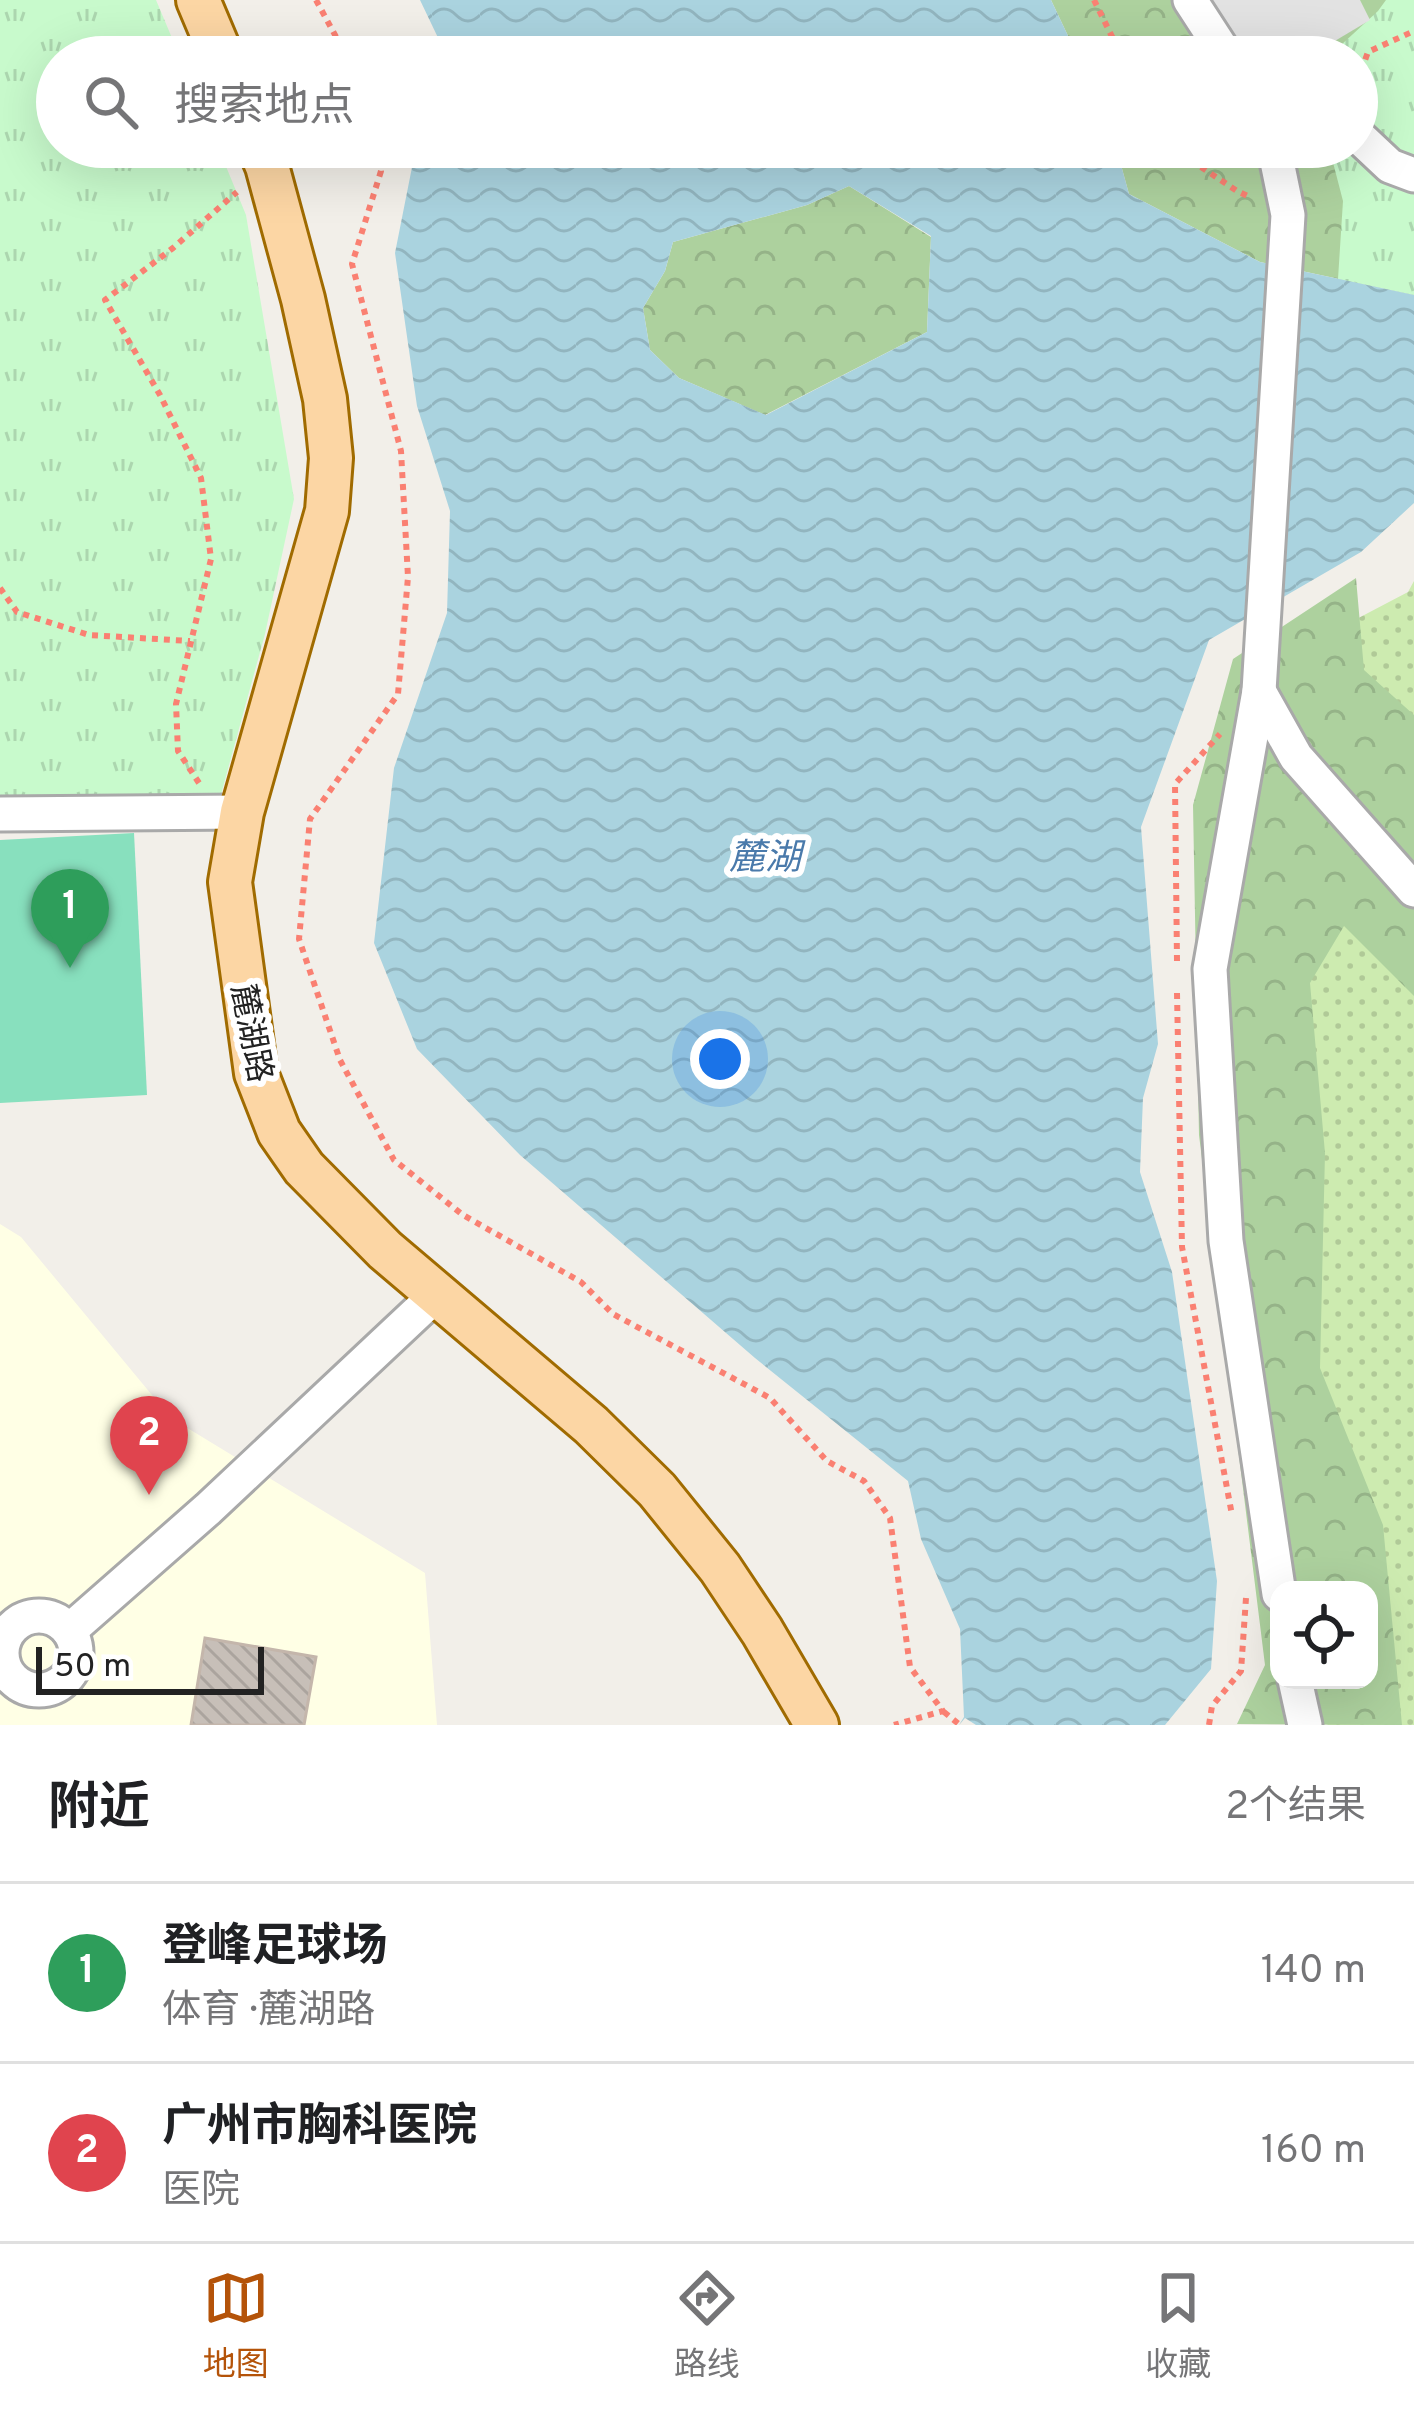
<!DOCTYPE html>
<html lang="zh">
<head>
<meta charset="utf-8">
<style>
  :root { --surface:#fff; --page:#f2f2f2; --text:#202124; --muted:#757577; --line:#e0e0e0; --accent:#b45309 }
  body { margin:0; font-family:Overpass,"Noto Sans SC",sans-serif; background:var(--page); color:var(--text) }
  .controls { position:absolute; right:36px; bottom:36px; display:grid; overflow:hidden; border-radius:24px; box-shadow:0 12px 48px #0002 }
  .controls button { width:108px; height:108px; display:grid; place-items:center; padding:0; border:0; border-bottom:3px solid var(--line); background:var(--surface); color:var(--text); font:60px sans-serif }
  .scale { position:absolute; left:36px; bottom:30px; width:228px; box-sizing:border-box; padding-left:12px; border:6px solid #222; border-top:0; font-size:33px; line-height:42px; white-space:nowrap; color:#222; -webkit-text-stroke:9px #fff; paint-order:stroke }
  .you { position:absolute; left:720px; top:1059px; width:42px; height:42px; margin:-30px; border:9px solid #fff; border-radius:50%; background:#1a73e8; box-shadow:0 0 0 18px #1a73e833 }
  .badge { display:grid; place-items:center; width:78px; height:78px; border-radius:50%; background:var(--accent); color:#fff; font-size:39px; font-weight:700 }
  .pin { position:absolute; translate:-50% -99px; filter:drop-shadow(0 3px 6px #0008) }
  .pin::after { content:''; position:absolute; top:63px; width:42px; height:36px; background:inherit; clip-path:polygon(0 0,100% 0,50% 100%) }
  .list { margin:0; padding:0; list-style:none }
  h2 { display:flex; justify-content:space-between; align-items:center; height:156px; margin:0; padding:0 48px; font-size:51px }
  h2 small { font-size:39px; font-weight:400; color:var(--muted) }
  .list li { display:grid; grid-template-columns:78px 1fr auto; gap:36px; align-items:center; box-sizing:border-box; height:180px; padding:0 48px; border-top:3px solid var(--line) }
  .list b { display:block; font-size:45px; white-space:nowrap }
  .list p { margin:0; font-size:39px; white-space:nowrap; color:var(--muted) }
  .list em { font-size:39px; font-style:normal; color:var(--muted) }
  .icon { flex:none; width:66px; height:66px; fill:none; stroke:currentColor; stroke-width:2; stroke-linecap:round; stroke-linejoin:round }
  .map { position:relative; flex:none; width:1414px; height:1725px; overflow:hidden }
  .search { position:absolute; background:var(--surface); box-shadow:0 12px 48px #0002; left:36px; right:36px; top:36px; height:132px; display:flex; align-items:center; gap:30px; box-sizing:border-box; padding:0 42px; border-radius:66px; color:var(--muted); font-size:45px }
  .sheet { height:516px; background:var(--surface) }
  nav { display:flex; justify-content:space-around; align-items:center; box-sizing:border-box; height:168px; border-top:3px solid var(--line); background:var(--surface); font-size:33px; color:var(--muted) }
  nav a { display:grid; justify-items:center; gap:6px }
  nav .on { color:var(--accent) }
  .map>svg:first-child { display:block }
  .education { fill:#ffffe5 }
  .grass { fill:url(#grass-dots) }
  .forest { fill:url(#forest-crowns); fill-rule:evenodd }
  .park { fill:url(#park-tufts) }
  .pitch { fill:#88e0be }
  .parking { fill:#e2e2e2 }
  .water { fill:url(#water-waves); fill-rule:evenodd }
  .building { fill:url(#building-back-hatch); stroke:#c4b6ab; stroke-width:3 }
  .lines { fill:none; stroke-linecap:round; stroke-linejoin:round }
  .minor-casing { stroke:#a9a9a9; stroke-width:39 }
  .major-casing { stroke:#a06b00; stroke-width:48 }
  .path { stroke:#fa8072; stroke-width:6; stroke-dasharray:6 6; stroke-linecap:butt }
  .minor { stroke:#fff; stroke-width:33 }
  .major { stroke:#fcd6a4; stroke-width:42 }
  .labels { text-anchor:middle; stroke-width:12; stroke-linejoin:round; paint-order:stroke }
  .street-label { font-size:33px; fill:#222; stroke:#fff }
  .water-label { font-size:36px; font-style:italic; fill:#4a7aab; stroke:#fff }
</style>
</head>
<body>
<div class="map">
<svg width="1414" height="1725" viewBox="0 0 1414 1725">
  <defs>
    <pattern id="grass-dots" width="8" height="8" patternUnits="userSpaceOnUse" patternTransform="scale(3)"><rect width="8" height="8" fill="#cdebb0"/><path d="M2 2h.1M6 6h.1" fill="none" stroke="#b0c997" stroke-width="1.8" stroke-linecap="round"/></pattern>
    <pattern id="forest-crowns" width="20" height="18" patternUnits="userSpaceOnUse" patternTransform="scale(3)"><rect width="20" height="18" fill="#add19e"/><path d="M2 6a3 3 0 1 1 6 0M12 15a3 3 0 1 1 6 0" fill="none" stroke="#95b388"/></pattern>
    <pattern id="park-tufts" width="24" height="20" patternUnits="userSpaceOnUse" patternTransform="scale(3)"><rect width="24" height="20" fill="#c8facc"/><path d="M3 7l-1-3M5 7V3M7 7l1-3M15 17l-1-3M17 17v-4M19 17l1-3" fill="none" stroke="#acd6af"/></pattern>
    <pattern id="water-waves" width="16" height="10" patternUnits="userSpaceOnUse" patternTransform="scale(3)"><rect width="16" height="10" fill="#aad3df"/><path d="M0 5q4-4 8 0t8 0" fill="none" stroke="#92b5bf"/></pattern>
    <pattern id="building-back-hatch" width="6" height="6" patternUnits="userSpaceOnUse" patternTransform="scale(3)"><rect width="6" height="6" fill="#c7bfb8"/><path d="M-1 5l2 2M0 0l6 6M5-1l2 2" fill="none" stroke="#aba49e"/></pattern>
  </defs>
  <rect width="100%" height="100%" fill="#f2efe9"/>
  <path class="education" d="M 0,1224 L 21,1237 L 171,1418 L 425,1573 L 437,1725 L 0,1725 Z"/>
  <path class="grass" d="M 1414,581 L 1414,1725 L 1327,1725 L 1369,1680 L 1369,1590 L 1306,1590 L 1307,645 L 1408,592 Z"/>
  <g class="forest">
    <path d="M 1051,0 L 1414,0 L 1414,295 L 1260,262 L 1129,194 L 1116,147 L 1357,147 L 1357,57 L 1078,57 Z"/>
    <path d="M 849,186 L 931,237 L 927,332 L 765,415 L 679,378 L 650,350 L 643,308 L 665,271 L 673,242 L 807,205 Z"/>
    <path d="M 1356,578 L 1364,670 L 1414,715 L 1414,996 L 1344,926 L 1310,983 L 1325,1153 L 1320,1368 L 1383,1525 L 1402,1725 L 1237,1724 L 1265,1665 L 1199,1135 L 1193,805 L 1233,659 ZM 1279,1590 L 1369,1590 L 1369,1680 L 1279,1680 Z"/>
  </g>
  <g class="park">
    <path d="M 0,0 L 156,0 L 180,57 L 57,57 L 57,147 L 218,147 L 246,215 L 294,499 L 265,634 L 217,809 L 0,809 Z"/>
    <path d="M 1386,0 L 1414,0 L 1414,295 L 1338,279 L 1343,201 L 1329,147 L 1357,147 L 1357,57 L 1328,57 L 1378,11 Z"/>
  </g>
  <path class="pitch" d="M 134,833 L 147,1095 L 0,1103 L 0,840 Z"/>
  <path class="parking" d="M 1207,0 L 1360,0 L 1370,20 L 1308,57 L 1243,57 Z"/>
  <g class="water">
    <path d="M 420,0 L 1051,0 L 1078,57 L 438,57 L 441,44 Z"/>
    <path d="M 416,147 L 1116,147 L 1129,194 L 1260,262 L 1414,295 L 1414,503 L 1361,552 L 1209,640 L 1141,827 L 1158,1044 L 1143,1098 L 1140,1172 L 1172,1272 L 1217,1581 L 1211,1669 L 1165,1725 L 976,1725 L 965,1718 L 959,1725 L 964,1717 L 960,1629 L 921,1539 L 908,1481 L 755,1358 L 520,1155 L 417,1049 L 374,943 L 394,768 L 447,613 L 450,511 L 417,406 L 395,253 ZM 849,186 L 931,236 L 927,332 L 766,415 L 679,378 L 650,350 L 643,308 L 665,271 L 673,242 L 807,205 Z"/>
  </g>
  <path class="building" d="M 205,1638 L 316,1657 L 304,1725 L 191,1725 Z"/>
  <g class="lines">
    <defs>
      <g id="minor">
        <path d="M 1190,0 L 1227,57"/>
        <path d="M 1357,135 L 1390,166 L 1414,175"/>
        <path d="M 1274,147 L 1288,215 L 1259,691 L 1210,969 L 1226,1241 L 1279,1594"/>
        <path d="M 1259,691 L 1296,757 L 1414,890"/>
        <path d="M 0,814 L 242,812"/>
        <circle cx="39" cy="1653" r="37"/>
        <path d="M 69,1631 L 208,1509 L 437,1294"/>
        <path d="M 1295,1680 L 1305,1725"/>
      </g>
      <g id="major">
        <path d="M 198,0 L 222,57"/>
        <path d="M 259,147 L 267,166 L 303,299 L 325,399 L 331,458 L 327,511 L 242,812 L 230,882 L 256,1073 L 279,1132 L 304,1168 L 385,1250 L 591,1425 L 657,1490 L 720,1568 L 762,1631 L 817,1725"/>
      </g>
    </defs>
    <use href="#minor" class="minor-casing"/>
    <use href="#major" class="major-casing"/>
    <g class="path">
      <path d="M 316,0 L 347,57"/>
      <path d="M 1094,0 L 1122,57"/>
      <path d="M 1357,82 L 1368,52 L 1414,31"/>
      <path d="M 378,147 L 381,171 L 352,264 L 401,451 L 408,577 L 398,694 L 310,819 L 299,939 L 340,1060 L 394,1160 L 463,1215 L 581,1282 L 613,1314 L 770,1398 L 827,1461 L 864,1481 L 890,1518 L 910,1667 L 943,1711 L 894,1725"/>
      <path d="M 1171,147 L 1237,191 L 1252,198"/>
      <path d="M 0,588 L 17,612 L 89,635 L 190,641"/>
      <path d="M 199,783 L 178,751 L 176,704 L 211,559 L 201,478 L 160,395 L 105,300 L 173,248 L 237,192"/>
      <path d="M 1177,961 L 1175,784 L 1220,734"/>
      <path d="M 1177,993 L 1182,1247 L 1232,1515"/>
      <path d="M 944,1712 L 960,1725"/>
      <path d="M 1209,1725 L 1212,1706 L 1241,1671 L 1246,1598"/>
    </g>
    <use href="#minor" class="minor"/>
    <use href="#major" class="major"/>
  </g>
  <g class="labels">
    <g class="street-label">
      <text transform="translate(253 1033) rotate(79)" y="12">麓湖路</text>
    </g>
    <g class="water-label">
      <text x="765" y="869">麓湖</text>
    </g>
  </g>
</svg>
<div class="controls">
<button><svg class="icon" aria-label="locate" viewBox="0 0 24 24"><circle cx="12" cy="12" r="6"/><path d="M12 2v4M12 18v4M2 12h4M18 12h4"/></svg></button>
</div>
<div class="scale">50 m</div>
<div class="you"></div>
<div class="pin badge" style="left:70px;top:968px;background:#2e9e5b">1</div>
<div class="pin badge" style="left:149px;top:1495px;background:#e0444e">2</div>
<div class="search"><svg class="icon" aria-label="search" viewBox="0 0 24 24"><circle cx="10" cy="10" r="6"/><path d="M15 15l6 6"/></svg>搜索地点</div>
</div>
<section class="sheet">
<h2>附近<small>2个结果</small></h2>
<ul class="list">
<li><span class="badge" style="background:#2e9e5b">1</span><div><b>登峰足球场</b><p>体育 · 麓湖路</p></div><em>140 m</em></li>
<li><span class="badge" style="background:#e0444e">2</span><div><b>广州市胸科医院</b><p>医院</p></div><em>160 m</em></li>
</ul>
</section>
<nav>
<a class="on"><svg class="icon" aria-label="map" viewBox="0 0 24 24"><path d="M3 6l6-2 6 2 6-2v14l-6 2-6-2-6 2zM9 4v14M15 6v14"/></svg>地图</a>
<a><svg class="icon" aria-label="directions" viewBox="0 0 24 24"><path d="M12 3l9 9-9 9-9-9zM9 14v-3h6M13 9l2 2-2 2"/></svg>路线</a>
<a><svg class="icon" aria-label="saved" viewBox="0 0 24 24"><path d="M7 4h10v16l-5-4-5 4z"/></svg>收藏</a>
</nav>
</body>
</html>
